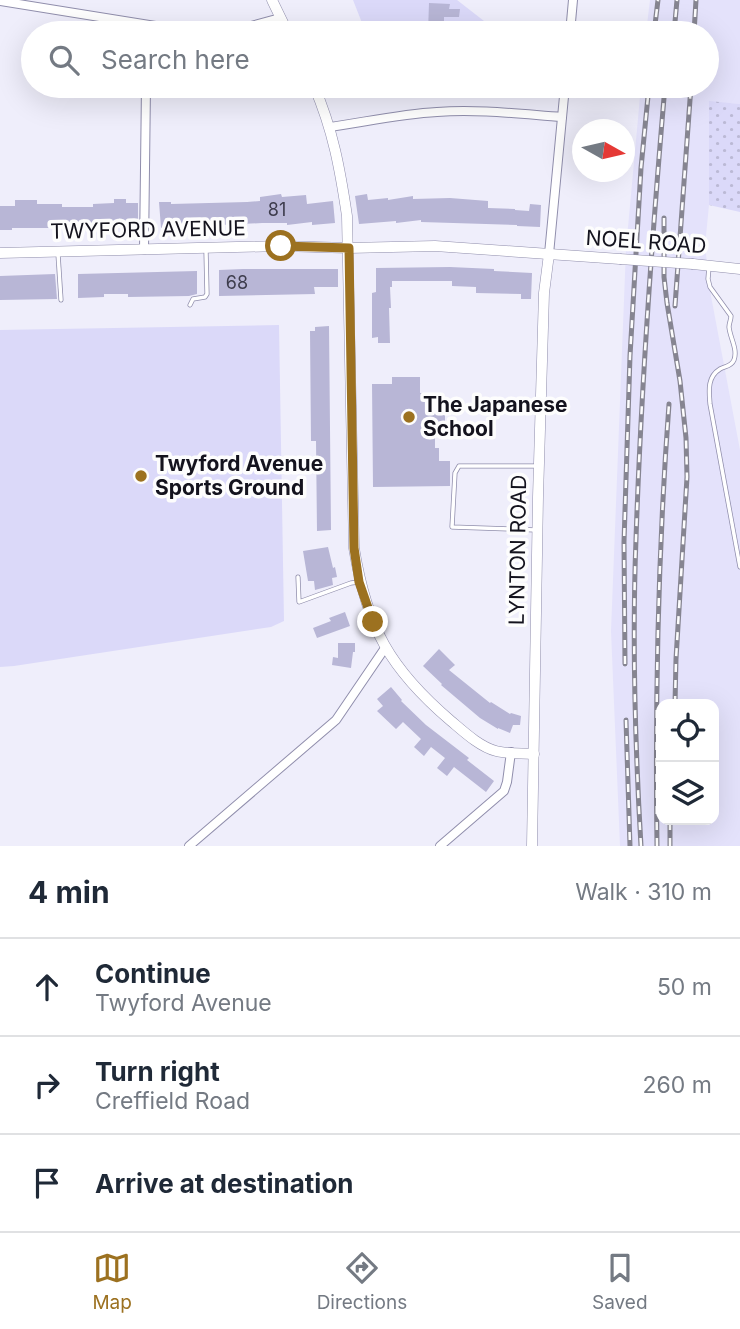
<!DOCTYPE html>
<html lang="en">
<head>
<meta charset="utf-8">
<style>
  :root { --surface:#fff; --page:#f2f2f3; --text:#1f2937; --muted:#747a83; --line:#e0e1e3; --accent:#9c7120 }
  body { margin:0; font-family:Inter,sans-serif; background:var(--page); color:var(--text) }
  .controls { position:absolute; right:21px; bottom:21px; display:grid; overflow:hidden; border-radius:14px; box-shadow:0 7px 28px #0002 }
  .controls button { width:63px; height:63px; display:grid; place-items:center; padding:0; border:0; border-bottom:2px solid var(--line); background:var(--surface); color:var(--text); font:35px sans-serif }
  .compass { position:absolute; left:572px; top:119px; width:63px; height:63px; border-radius:50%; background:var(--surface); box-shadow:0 7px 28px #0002; rotate:98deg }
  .stop { position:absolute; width:21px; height:21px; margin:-16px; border:5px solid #9c7120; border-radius:50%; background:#fff }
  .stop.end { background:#9c7120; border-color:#fff; box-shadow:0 2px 7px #0008 }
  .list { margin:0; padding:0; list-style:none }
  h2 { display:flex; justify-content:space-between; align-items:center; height:91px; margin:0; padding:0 28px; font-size:30px }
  h2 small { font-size:23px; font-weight:400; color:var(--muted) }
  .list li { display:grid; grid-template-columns:46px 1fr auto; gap:21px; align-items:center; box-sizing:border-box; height:98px; padding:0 28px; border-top:2px solid var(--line) }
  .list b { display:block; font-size:26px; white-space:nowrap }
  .list p { margin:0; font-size:23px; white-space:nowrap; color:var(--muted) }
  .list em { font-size:23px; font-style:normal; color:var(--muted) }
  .icon { flex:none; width:38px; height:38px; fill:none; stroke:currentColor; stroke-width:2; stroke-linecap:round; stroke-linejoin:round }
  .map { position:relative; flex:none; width:740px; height:846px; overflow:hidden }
  .search { position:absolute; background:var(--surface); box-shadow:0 7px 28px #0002; left:21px; right:21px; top:21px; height:77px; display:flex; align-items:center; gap:18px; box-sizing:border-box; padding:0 24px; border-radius:38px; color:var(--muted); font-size:26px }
  .sheet { height:385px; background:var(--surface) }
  nav { display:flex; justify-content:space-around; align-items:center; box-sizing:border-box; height:98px; border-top:2px solid var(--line); background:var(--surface); font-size:19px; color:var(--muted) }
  nav a { display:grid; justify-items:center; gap:4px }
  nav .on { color:var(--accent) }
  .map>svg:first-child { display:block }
  .built { fill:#e4e2fb; fill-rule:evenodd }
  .green { fill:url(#green-dots) }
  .pitch { fill:#dbd9f9 }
  .building { fill:#b8b6d6 }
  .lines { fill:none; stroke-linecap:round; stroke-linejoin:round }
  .service-casing { stroke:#908eac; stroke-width:5 }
  .minor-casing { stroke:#908eac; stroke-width:10 }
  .tertiary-casing { stroke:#908eac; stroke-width:11 }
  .service { stroke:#fff; stroke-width:3.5 }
  .minor { stroke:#fff; stroke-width:8 }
  .tertiary { stroke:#fff; stroke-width:10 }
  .rail-casing { stroke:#868591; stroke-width:5 }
  .rail { stroke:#fdfdfd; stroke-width:2.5; stroke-dasharray:8; stroke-linecap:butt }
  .tertiary-bridge-casing { stroke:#908eac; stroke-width:11; stroke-linecap:butt }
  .tertiary-bridge { stroke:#fff; stroke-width:10 }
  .route { stroke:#9c7120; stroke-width:9 }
  .poi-dot { fill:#9c7120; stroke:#fdfdfd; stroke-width:2.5 }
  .labels { text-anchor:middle; stroke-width:7; stroke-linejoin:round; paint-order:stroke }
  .number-label { font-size:18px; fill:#3d3c4c }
  .street-label { font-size:21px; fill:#14131e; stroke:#fdfdfd }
  .poi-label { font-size:21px; font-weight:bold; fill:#14131e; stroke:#fdfdfd; text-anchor:start }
</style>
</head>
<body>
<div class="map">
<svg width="740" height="846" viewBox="0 0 740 846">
  <defs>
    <pattern id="green-dots" width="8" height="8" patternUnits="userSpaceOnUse" patternTransform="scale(1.75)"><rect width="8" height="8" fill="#dbd9f9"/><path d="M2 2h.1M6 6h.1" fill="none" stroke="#bbb9d5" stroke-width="1.8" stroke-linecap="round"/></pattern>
  </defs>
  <rect width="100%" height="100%" fill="#efeefb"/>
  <path class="built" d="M 650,0 L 740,0 L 740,104 L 709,102 L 709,205 L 705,246 L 711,296 L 740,450 L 740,846 L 620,846 L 611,631 L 626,249 L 641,86 L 707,86 L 707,33 L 646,33 ZM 661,704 L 714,704 L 714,820 L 661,820 Z"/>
  <path class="green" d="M 709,101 L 740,104 L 740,212 L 709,205 Z"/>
  <g class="pitch">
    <path d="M 353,0 L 457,0 L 484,21 L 496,22 L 495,33 L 366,33 Z"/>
    <path d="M 279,325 L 284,621 L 271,627 L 14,666 L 0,667 L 0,330 Z"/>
  </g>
  <g class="building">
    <path d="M 429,3 L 450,4 L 449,9 L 460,9 L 459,17 L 444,17 L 444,32 L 428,32 Z"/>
    <path d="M 281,194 L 282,197 L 306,195 L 307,204 L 333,201 L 335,223 L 312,225 L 312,222 L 287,225 L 287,223 L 262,223 L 161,228 L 159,202 L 171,202 L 171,204 L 247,202 L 260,201 L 260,197 Z"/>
    <path d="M 367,194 L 368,200 L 388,198 L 388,200 L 413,196 L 413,199 L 450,198 L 488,201 L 488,208 L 515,209 L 515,210 L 529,211 L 530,204 L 541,205 L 540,227 L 517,226 L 517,225 L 421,222 L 421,220 L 396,223 L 396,221 L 359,224 L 355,196 Z"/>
    <path d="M 114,199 L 126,199 L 126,203 L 138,203 L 138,225 L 112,225 L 112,228 L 12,228 L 12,230 L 0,230 L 0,206 L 15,206 L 15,200 L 37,200 L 37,204 L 62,204 L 62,207 L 93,207 L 93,204 L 114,203 Z"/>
    <path d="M 450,267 L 494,269 L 494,271 L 532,273 L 531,299 L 521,299 L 521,294 L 476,293 L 476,287 L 452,286 L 452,281 L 392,281 L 392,287 L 390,287 L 391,308 L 389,308 L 390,343 L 378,343 L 378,337 L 372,338 L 372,293 L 376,292 L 376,268 Z"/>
    <path d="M 243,269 L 338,269 L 338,287 L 314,287 L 315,294 L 219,296 L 219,270 Z"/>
    <path d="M 197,271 L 197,294 L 189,296 L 128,297 L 128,294 L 104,294 L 104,297 L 78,298 L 78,274 Z"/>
    <path d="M 55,274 L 57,299 L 0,300 L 0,276 Z"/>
    <path d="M 329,326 L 331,530 L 317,531 L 316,441 L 311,441 L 310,331 L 315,331 L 315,327 Z"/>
    <path d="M 392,377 L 420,377 L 420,393 L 441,393 L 441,402 L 445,402 L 445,432 L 435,432 L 435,448 L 439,448 L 439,461 L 450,461 L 450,486 L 373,487 L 372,384 L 392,384 Z"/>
    <path d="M 328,547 L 333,568 L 335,567 L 337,577 L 332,578 L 333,585 L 315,590 L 314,581 L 308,581 L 303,551 Z"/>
    <path d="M 345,612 L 350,626 L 317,638 L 313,628 L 331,621 L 329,618 Z"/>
    <path d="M 338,643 L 355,643 L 355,652 L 353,652 L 351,668 L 332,665 L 333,657 L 338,658 Z"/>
    <path d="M 439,649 L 455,665 L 449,670 L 490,703 L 491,702 L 510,714 L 511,713 L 521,716 L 520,725 L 513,725 L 510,733 L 498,728 L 498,729 L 480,718 L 441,685 L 442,684 L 423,666 Z"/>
    <path d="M 391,687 L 402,700 L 401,701 L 426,725 L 469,758 L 467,760 L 494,781 L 486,792 L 454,767 L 447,776 L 437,768 L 445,758 L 431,747 L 424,756 L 414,747 L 421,739 L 403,722 L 396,729 L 377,711 L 383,706 L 377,699 Z"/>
  </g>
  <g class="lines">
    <defs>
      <g id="service">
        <path d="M 58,254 L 61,300"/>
        <path d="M 709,267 L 708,279 L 710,287 L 731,316 C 731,320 729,323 729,327 C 730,338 738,349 734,360 C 731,367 725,366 720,369 C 707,377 709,391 710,404 L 740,567"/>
        <path d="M 190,305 L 193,299 L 205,297 L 207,294 L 206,251"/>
        <path d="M 536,530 L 452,527 L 455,473 L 459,466 L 536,466"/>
        <path d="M 298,577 L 299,602 L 351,583 L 359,582"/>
      </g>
      <g id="minor">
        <path d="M 0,1 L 199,33"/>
        <path d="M 226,33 L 280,18"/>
        <path d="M 570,33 L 573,0"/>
        <path d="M 330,127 C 365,122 401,114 437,112 C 478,109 520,114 562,117"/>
        <path d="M 144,250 L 146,86"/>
        <path d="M 549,254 L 565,86"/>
        <path d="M 189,846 L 336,720 L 385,648"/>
        <path d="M 440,846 L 504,791 L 507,782 L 511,752"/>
      </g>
      <g id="tertiary">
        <path d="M 272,0 L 288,33"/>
        <path d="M 314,86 C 333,130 340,169 347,216 L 354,548 C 367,628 390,669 451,721 C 464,732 480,747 496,751 C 508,754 522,753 534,754"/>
        <path d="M 0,253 L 281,246 L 349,248 L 435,246 L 620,259"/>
        <path d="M 693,264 L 740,269"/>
        <path d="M 532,846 L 538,497 L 544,293 L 549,254"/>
      </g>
    </defs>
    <use href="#service" class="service-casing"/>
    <use href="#minor" class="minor-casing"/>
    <use href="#tertiary" class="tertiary-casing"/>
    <use href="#service" class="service"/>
    <use href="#minor" class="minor"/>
    <use href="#tertiary" class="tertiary"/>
    <defs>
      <g id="rail">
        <path d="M 654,33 L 658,0"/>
        <path d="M 674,33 L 677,0"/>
        <path d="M 694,33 L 696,0"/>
        <path d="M 664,218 L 664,277 L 667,303 L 680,381 L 686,438 L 687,477 L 676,659 L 675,704"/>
        <path d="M 675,306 L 691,86"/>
        <path d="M 625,664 L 624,542 L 630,356 L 641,168 L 649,86"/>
        <path d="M 626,720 L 630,846"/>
        <path d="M 641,846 C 635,744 632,641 636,539 C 641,388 652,237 665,86"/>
        <path d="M 657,846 C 655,699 658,551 669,404"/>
        <path d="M 670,846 L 670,820"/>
      </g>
    </defs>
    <use href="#rail" class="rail-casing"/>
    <use href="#rail" class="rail"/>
    <defs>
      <path id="tertiary-bridge" d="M 620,259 L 693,264"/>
    </defs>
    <use href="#tertiary-bridge" class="tertiary-bridge-casing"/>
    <use href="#tertiary-bridge" class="tertiary-bridge"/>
  </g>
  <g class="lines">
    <path class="route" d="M 281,246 L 349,248 L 354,548 L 359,582 L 373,622"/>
  </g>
  <g class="poi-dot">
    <circle cx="409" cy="417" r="7"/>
    <circle cx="141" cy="476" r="7"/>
  </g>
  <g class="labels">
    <g class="number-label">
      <text x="277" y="216">81</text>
      <text x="237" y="289">68</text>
    </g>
    <g class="street-label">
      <text transform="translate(148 230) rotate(-1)" y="7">TWYFORD AVENUE</text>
      <text transform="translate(646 242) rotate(4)" y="7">NOEL ROAD</text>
      <text transform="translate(518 550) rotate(-89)" y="7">LYNTON ROAD</text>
    </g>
    <g class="poi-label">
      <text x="423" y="412">The Japanese<tspan x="423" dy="24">School</tspan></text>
      <text x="155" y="471">Twyford Avenue<tspan x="155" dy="24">Sports Ground</tspan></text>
    </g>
  </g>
</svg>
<div class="controls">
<button><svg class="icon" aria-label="locate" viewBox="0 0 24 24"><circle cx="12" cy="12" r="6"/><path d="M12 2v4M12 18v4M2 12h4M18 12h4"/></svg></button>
<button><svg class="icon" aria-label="layers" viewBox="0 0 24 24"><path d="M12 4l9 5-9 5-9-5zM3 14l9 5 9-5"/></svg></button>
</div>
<svg class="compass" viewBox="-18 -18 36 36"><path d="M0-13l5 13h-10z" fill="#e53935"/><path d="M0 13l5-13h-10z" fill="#747a83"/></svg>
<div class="stop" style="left:281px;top:246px"></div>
<div class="stop end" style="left:373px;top:622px"></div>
<div class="search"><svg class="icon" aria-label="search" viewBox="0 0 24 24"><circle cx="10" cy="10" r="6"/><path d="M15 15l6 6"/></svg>Search here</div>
</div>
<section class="sheet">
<h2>4 min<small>Walk · 310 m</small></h2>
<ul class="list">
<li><svg class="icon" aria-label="ahead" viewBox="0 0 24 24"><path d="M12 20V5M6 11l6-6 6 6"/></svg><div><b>Continue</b><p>Twyford Avenue</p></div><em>50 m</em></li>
<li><svg class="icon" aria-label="right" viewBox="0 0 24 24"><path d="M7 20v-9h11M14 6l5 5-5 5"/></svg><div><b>Turn right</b><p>Creffield Road</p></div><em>260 m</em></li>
<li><svg class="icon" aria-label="arrive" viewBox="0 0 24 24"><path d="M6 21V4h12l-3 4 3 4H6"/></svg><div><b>Arrive at destination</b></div></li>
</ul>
</section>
<nav>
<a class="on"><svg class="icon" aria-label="map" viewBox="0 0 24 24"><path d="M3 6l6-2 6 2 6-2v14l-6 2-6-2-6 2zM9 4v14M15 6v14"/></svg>Map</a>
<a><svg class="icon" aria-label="directions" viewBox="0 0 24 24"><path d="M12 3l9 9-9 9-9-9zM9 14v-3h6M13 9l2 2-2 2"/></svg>Directions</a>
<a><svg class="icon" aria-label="saved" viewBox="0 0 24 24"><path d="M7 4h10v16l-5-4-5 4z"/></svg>Saved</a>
</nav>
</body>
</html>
